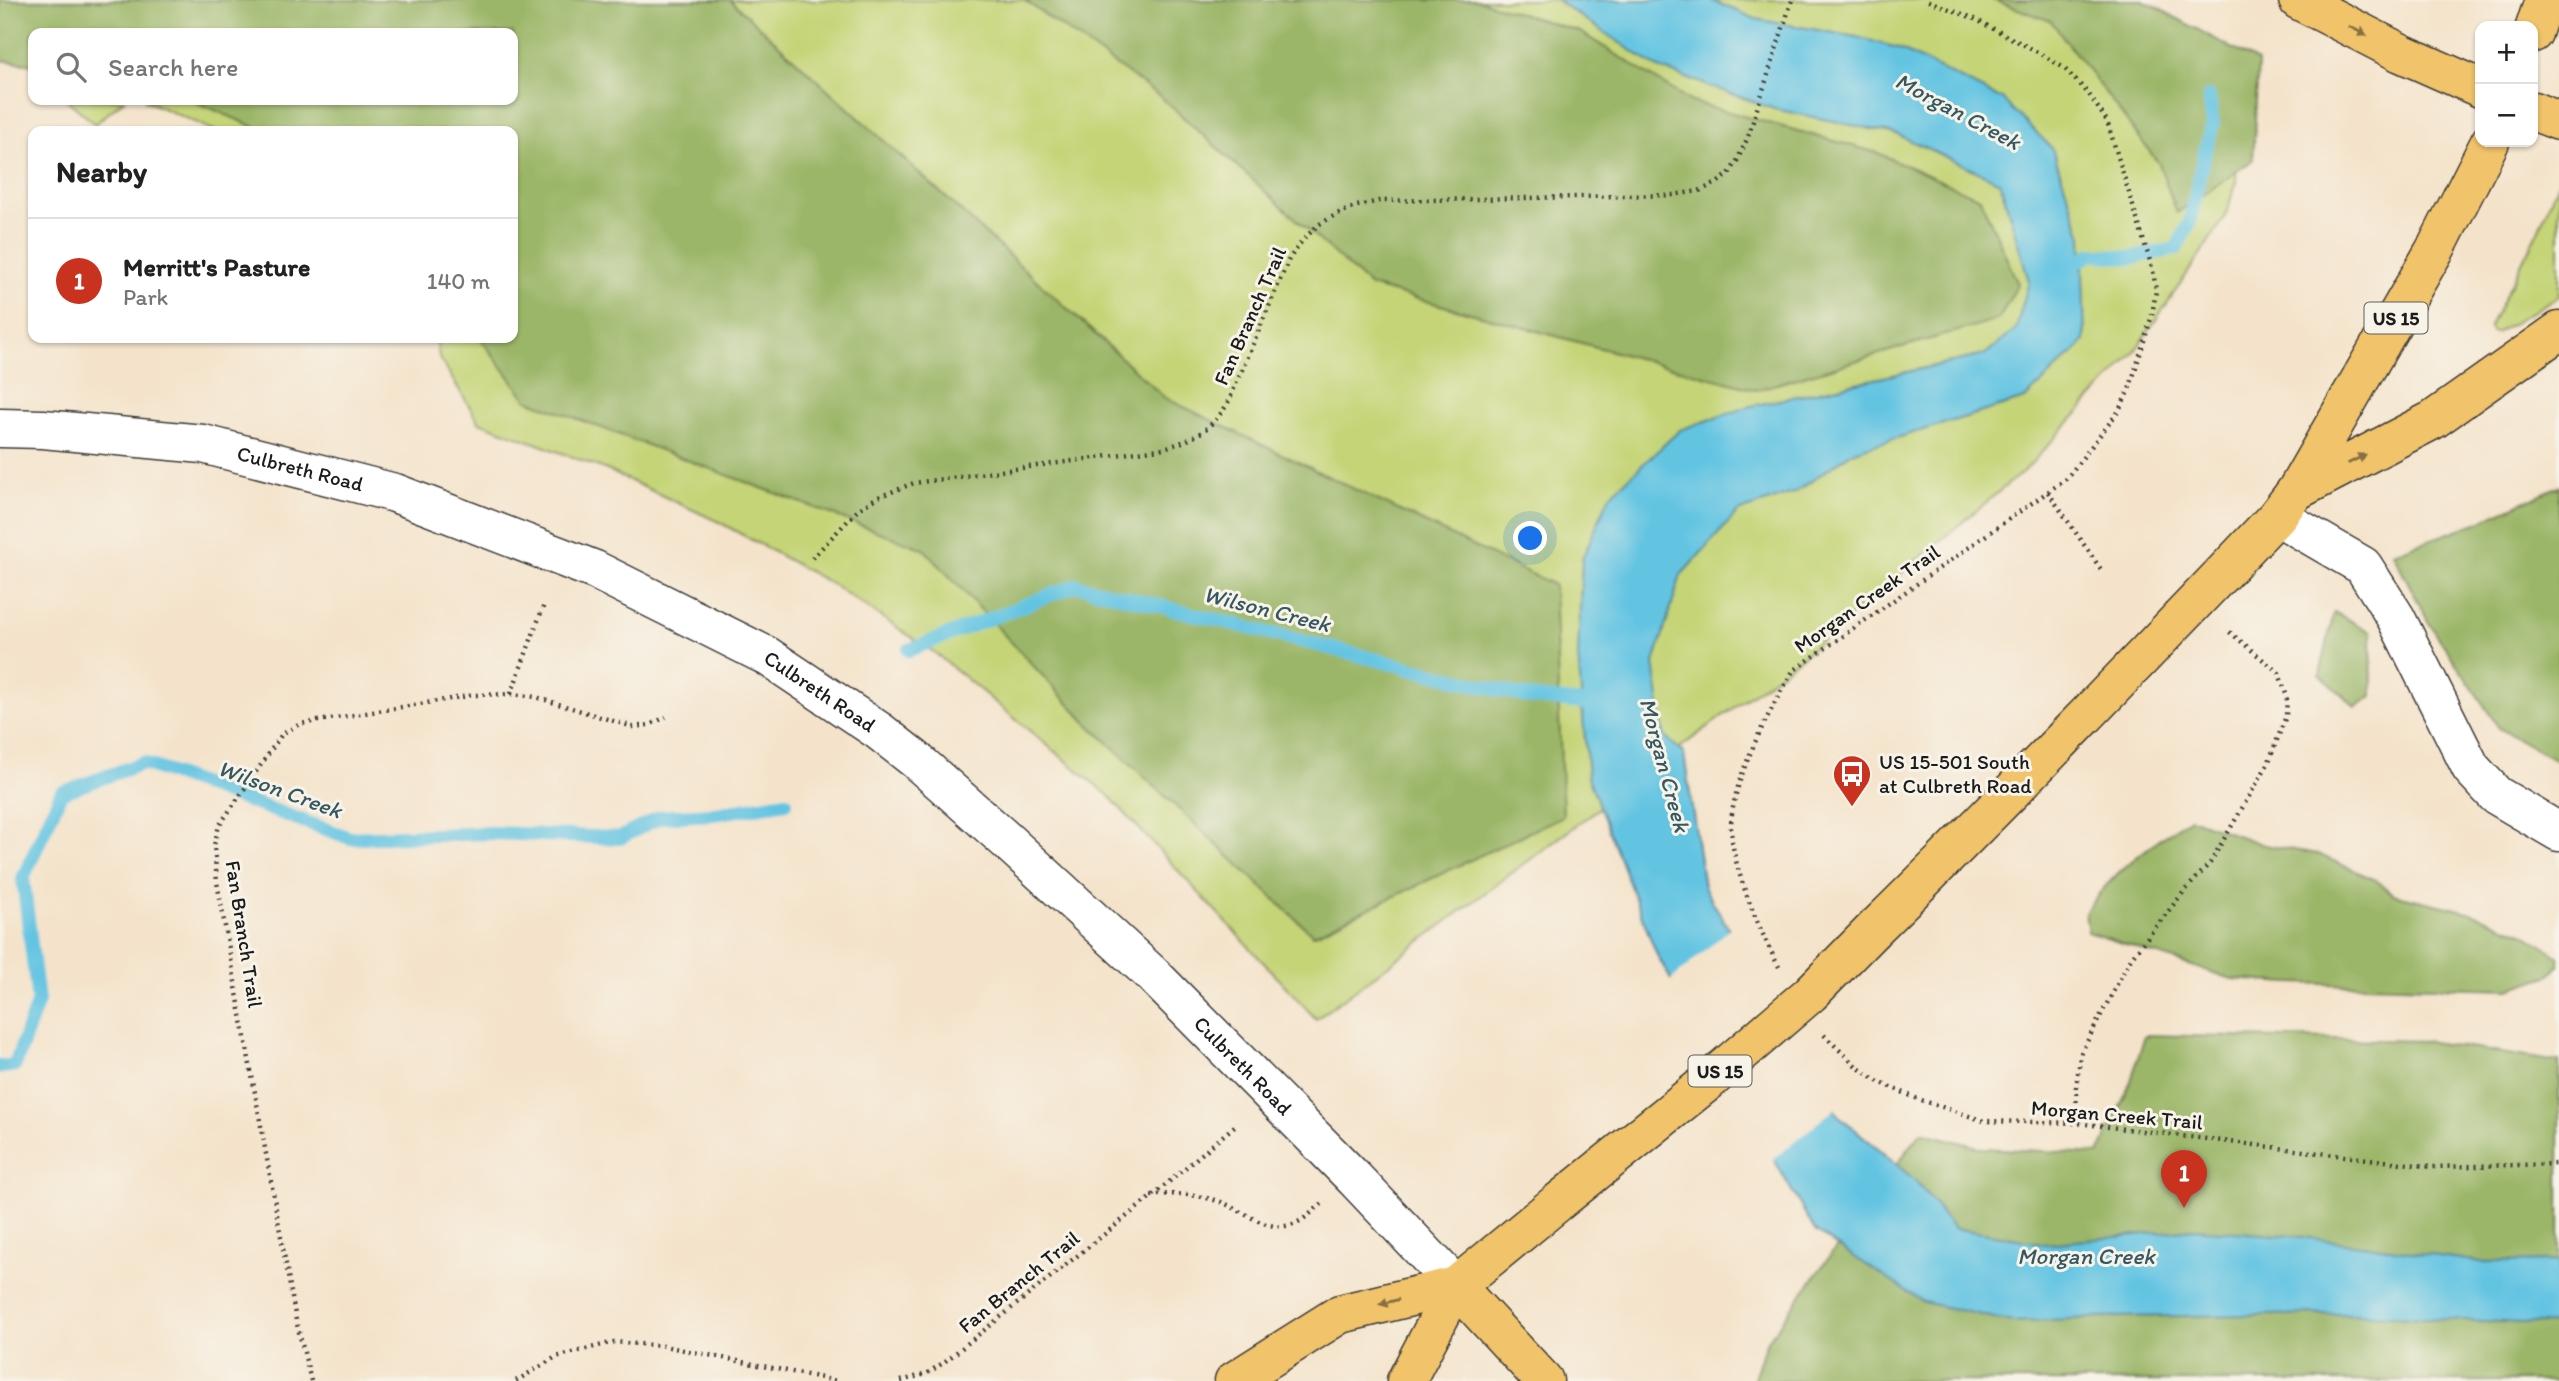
<!DOCTYPE html>
<html lang="en">
<head>
<meta charset="utf-8">
<style>
  :root { --surface:#fff; --page:#f2f2f2; --text:#222; --muted:#767676; --line:#e0e0e0; --accent:#c8321e }
  body { margin:0; font-family:Itim,sans-serif; background:var(--page); color:var(--text) }
  .controls { position:absolute; right:21px; top:21px; display:grid; overflow:hidden; border-radius:14px; box-shadow:0 2px 5px #0004 }
  .controls button { width:63px; height:63px; display:grid; place-items:center; padding:0; border:0; border-bottom:2px solid var(--line); background:var(--surface); color:var(--text); font:35px sans-serif }
  .you { position:absolute; left:1531px; top:539px; width:24px; height:24px; margin:-18px; border:5px solid #fff; border-radius:50%; background:#1a73e8; box-shadow:0 0 0 10px #1a73e833 }
  .badge { display:grid; place-items:center; width:46px; height:46px; border-radius:50%; background:var(--accent); color:#fff; font-size:23px; font-weight:700 }
  .pin { position:absolute; translate:-50% -58px; filter:drop-shadow(0 2px 4px #0008) }
  .pin::after { content:''; position:absolute; top:37px; width:24px; height:21px; background:inherit; clip-path:polygon(0 0,100% 0,50% 100%) }
  .list { margin:0; padding:0; list-style:none }
  h2 { display:flex; justify-content:space-between; align-items:center; height:91px; margin:0; padding:0 28px; font-size:30px }
  h2 small { font-size:23px; font-weight:400; color:var(--muted) }
  .list li { display:grid; grid-template-columns:46px 1fr auto; gap:21px; align-items:center; box-sizing:border-box; height:126px; padding:0 28px; border-top:2px solid var(--line) }
  .list b { display:block; font-size:26px; white-space:nowrap }
  .list p { margin:0; font-size:23px; white-space:nowrap; color:var(--muted) }
  .list em { font-size:23px; font-style:normal; color:var(--muted) }
  .icon { flex:none; width:38px; height:38px; fill:none; stroke:currentColor; stroke-width:2; stroke-linecap:round; stroke-linejoin:round }
  .map { position:relative; flex:none; width:2559px; height:1381px; overflow:hidden }
  .search { position:absolute; background:var(--surface); box-shadow:0 2px 5px #0004; left:28px; top:28px; width:490px; height:77px; display:flex; align-items:center; gap:18px; box-sizing:border-box; padding:0 24px; border-radius:14px; color:var(--muted); font-size:26px }
  .panel { position:absolute; background:var(--surface); box-shadow:0 2px 5px #0004; left:28px; top:126px; width:490px; height:217px; border-radius:14px }
  .map>svg:first-child { display:block }
  .green { fill:#c4d476; stroke:#707849; stroke-width:2 }
  .forest { fill:#9bb667; stroke:#5c6942; stroke-width:2 }
  .water { fill:#63c4e2; stroke:#40707f; stroke-width:2 }
  .pier { fill:#f4e3ca }
  .lines { fill:none; stroke-linecap:round; stroke-linejoin:round }
  .stream { stroke:#63c4e2; stroke-width:14 }
  .minor-casing { stroke:#3c3a36; stroke-width:41 }
  .major-casing { stroke:#3c3a36; stroke-width:41 }
  .highway-casing { stroke:#3c3a36; stroke-width:41 }
  .path { stroke:#3c3a36; stroke-width:4.5; stroke-dasharray:2 5; stroke-linecap:butt }
  .minor { stroke:#fff; stroke-width:38 }
  .major { stroke:#f1c36a; stroke-width:38 }
  .highway { stroke:#f1c36a; stroke-width:38 }
  .highway-bridge-casing { stroke:#3c3a36; stroke-width:41; stroke-linecap:butt }
  .highway-bridge { stroke:#f1c36a; stroke-width:38 }
  .oneway { fill:#867043 }
  .labels { text-anchor:middle; stroke-width:6; stroke-linejoin:round; paint-order:stroke }
  .shield { fill:#f7f3e8; stroke:#5e5c59; stroke-width:2 }
  .shield-label { font-size:19px; font-weight:bold; fill:#1c1c1c }
  .street-label { font-size:21px; fill:#1c1c1c; stroke:#f7f3e8 }
  .poi-label { font-size:21px; fill:#1c1c1c; stroke:#f7f3e8; text-anchor:start }
  .water-label { font-size:23px; font-style:italic; fill:#355761; stroke:#f7f3e8 }
</style>
</head>
<body>
<div class="map">
<svg width="2559" height="1381" viewBox="0 0 2559 1381">
  <rect width="100%" height="100%" fill="#f7f3e8"/>
  <filter id="ink" filterUnits="userSpaceOnUse"><feTurbulence type="fractalNoise" baseFrequency=".0143" numOctaves="2"/><feDisplacementMap in="SourceGraphic" scale="14" xChannelSelector="R" yChannelSelector="G"/><feConvolveMatrix kernelMatrix="1 2 1 2 8 2 1 2 1" color-interpolation-filters="sRGB"/></filter>
  <filter id="wash" filterUnits="userSpaceOnUse"><feTurbulence type="fractalNoise" baseFrequency=".00686" numOctaves="4" result="noise"/><feDisplacementMap in="SourceGraphic" scale="28" xChannelSelector="R" yChannelSelector="G"/><feGaussianBlur stdDeviation="1.57" result="paint"/><feColorMatrix in="noise" values="0 0 0 0 0 0 0 0 0 0 0 0 0 0 0 0 0 1.4 0 .05"/><feComposite in="paint" operator="in"/></filter>
  <g filter="url(#wash)">
    <rect width="100%" height="100%" fill="#f4e3ca"/>
    <g class="green">
      <path d="M 16,0 L 2104,0 L 2237,130 L 2236,184 L 2224,219 L 2133,354 L 2026,469 L 1799,659 L 1316,1019 L 1108,795 L 935,653 L 832,584 L 719,522 L 607,470 L 479,422 L 439,357 L 436,338 L 513,338 L 513,131 L 215,131 L 144,100 L 513,100 L 513,33 L 33,33 Z"/>
      <path d="M 67,100 L 124,100 L 95,124 Z"/>
      <path d="M 2559,180 L 2559,296 L 2496,333 L 2491,332 L 2490,326 L 2538,231 Z"/>
    </g>
    <g class="forest">
      <path d="M 0,0 L 730,0 L 1165,398 L 1554,585 L 1563,816 L 1313,935 L 1086,722 L 924,549 L 527,400 L 480,338 L 513,338 L 513,131 L 264,131 L 191,100 L 513,100 L 513,33 L 33,33 L 33,65 L 0,60 Z"/>
      <path d="M 1024,0 L 1478,0 L 1580,32 L 1692,102 L 1878,153 L 1980,198 L 2018,284 L 1999,319 L 1756,390 L 1370,286 L 1162,98 Z"/>
      <path d="M 1993,0 L 2143,0 L 2258,62 L 2253,160 L 2177,213 L 2159,164 L 2051,21 Z"/>
      <path d="M 2559,486 L 2559,762 L 2499,728 L 2429,623 L 2393,553 L 2479,522 Z"/>
      <path d="M 2334,612 L 2371,632 L 2372,696 L 2356,707 L 2320,675 Z"/>
      <path d="M 2190,818 L 2264,845 L 2318,854 L 2376,880 L 2393,894 L 2469,912 L 2525,934 L 2559,956 L 2559,966 L 2551,975 L 2510,989 L 2289,983 L 2232,979 L 2088,932 L 2085,913 C 2110,873 2151,845 2190,818 Z"/>
      <path d="M 2145,1035 L 2425,1041 L 2559,1062 L 2559,1381 L 1753,1381 L 1766,1343 L 1921,1132 L 1982,1148 L 2099,1154 L 2130,1084 Z"/>
    </g>
    <path class="water" d="M 1556,0 L 1711,0 L 1756,19 L 1857,37 L 1898,48 L 2002,99 L 2052,148 L 2082,236 L 2085,341 L 2025,399 L 1854,451 L 1796,492 L 1738,512 L 1681,575 L 1654,663 L 1664,735 L 1684,754 L 1704,887 L 1837,1114 L 1916,1181 L 1954,1228 L 2047,1244 L 2194,1229 L 2304,1237 L 2482,1262 L 2559,1261 L 2559,1325 L 2350,1314 L 2109,1317 L 2012,1322 L 1923,1302 L 1815,1231 L 1657,955 L 1588,777 L 1578,656 L 1582,559 L 1610,495 L 1680,430 L 1747,407 L 1984,355 L 2016,329 L 2029,281 L 2000,182 L 1896,134 L 1774,109 L 1656,67 Z"/>
    <path class="pier" d="M 1732,927 L 1837,1107 L 1771,1161 L 1669,982 Z"/>
    <g class="lines">
      <g class="stream">
        <path d="M 2068,268 L 2091,254 L 2131,258 L 2176,249 L 2190,222 L 2201,167 L 2213,124 L 2209,97"/>
        <path d="M 909,650 L 1076,585 L 1527,697 L 1600,705"/>
        <path d="M 0,1067 L 15,1065 L 38,1001 L 23,878 L 61,793 L 143,763 L 350,838 L 493,833 L 620,838 L 660,817 L 713,814 L 786,802"/>
      </g>
    </g>
  </g>
  <g filter="url(#ink)">
    <g class="lines">
      <defs>
        <g id="minor">
          <path id="s1" d="M 0,428 L 43,429 L 203,444 L 395,493 L 595,570 L 767,656 L 879,731 L 916,760 L 1006,840 L 1154,976 L 1355,1179 L 1456,1286"/>
          <path d="M 2277,516 L 2363,566 L 2396,618 L 2471,768 L 2496,795 L 2559,832"/>
        </g>
        <path id="major" d="M 1456,1286 L 1544,1381"/>
        <g id="highway">
          <path d="M 2298,0 L 2401,53 L 2480,88"/>
          <path d="M 2533,33 L 2544,0"/>
          <path d="M 2533,111 L 2559,121"/>
          <path d="M 2296,491 L 2433,420 L 2559,331"/>
          <path d="M 1873,930 C 2011,795 2144,656 2277,516 L 2296,491 L 2437,246 L 2490,142"/>
          <path d="M 1234,1381 L 1340,1314 L 1456,1286"/>
          <path d="M 1406,1381 L 1456,1286 L 1557,1203"/>
        </g>
      </defs>
      <use href="#minor" class="minor-casing"/>
      <use href="#major" class="major-casing"/>
      <use href="#highway" class="highway-casing"/>
      <g class="path">
        <path d="M 2048,492 L 2102,571"/>
        <path d="M 812,558 L 859,509 L 876,498 L 914,483 L 1159,449 C 1190,442 1211,431 1228,403 L 1289,259 L 1302,241 L 1318,225 L 1337,214 L 1357,206 L 1379,201 L 1673,195 L 1699,191 L 1717,183 L 1729,174 L 1737,161 L 1748,137 L 1792,0"/>
        <path d="M 511,694 L 545,602"/>
        <path d="M 1779,967 C 1760,931 1733,871 1731,830 C 1730,782 1769,712 1793,671 L 2066,479 L 2118,412 L 2129,390 L 2152,315 L 2156,291 L 2153,271 L 2107,121 L 2088,93 L 2064,68 L 2043,55 L 1973,18 L 1926,0"/>
        <path d="M 1824,1035 L 1857,1067 L 1877,1081 L 1918,1099 L 1984,1121 L 2077,1123 L 2433,1167 L 2559,1164"/>
        <path d="M 2077,1123 L 2076,1087 L 2081,1053 L 2131,958 L 2182,894 L 2210,863 L 2268,764 L 2286,716 L 2287,697 L 2279,673 L 2226,629"/>
        <path d="M 1151,1196 C 1174,1192 1200,1195 1221,1202 C 1245,1211 1268,1235 1296,1223 C 1305,1219 1314,1210 1322,1204"/>
        <path d="M 311,1381 L 296,1320 L 217,882 L 214,845 L 219,826 L 282,734 L 300,724 L 474,695 L 511,694 L 536,697 L 633,727 L 649,725 L 666,717"/>
        <path d="M 516,1381 L 556,1357 L 614,1342 L 664,1346 L 837,1381"/>
        <path d="M 901,1381 L 926,1374 L 943,1363 L 1151,1197 L 1238,1123"/>
      </g>
      <use href="#minor" class="minor"/>
      <use href="#major" class="major"/>
      <use href="#highway" class="highway"/>
      <defs>
        <path id="highway-bridge" d="M 1557,1203 L 1710,1080 L 1810,994 L 1873,930"/>
      </defs>
      <use href="#highway-bridge" class="highway-bridge-casing"/>
      <use href="#highway-bridge" class="highway-bridge"/>
    </g>
    <defs><path id="oneway-solid" d="M-6-.8H1V-3.2L6.5 0L1 3.2V.8H-6Z" transform="scale(1.75)"/></defs>
    <g class="oneway">
      <use href="#oneway-solid" transform="translate(2358 31) rotate(27)"/>
      <use href="#oneway-solid" transform="translate(2357 459) rotate(-27)"/>
      <use href="#oneway-solid" transform="translate(1389 1302) rotate(166)"/>
    </g>
  </g>
  <defs>
    <symbol id="bus-pin" viewBox="-11 -11 22 30"><path d="M0 17L-7.5 6A9.5 9.5 0 1 1 7.5 6Z" fill="#c8321e" stroke="#f7f3e8"/><path d="M-5-6H5V4H4V6H2V4H-2V6H-4V4H-5ZM-3.5-4V0h7V-4ZM-3.5 1.2v1.5H-2V1.2ZM2 1.2v1.5H3.5V1.2Z" fill="#fff"/></symbol>
  </defs>
  <g fill-rule="evenodd">
    <use href="#bus-pin" x="1830" y="752" width="44" height="60"/>
  </g>
  <g class="labels">
    <g class="shield">
      <rect x="2364.5" y="302.5" width="63" height="31" rx="5"/>
      <rect x="1688.5" y="1055.5" width="63" height="31" rx="5"/>
    </g>
    <g class="shield-label">
      <text x="2396" y="325">US 15</text>
      <text x="1720" y="1078">US 15</text>
    </g>
    <g class="street-label">
      <text transform="translate(1250 316) rotate(-66)" y="7">Fan Branch Trail</text>
      <text dy="7" stroke="none"><textPath href="#s1" startOffset="304">Culbreth Road</textPath></text>
      <text transform="translate(1867 599) rotate(-35)" y="7">Morgan Creek Trail</text>
      <text dy="7" stroke="none"><textPath href="#s1" startOffset="872">Culbreth Road</textPath></text>
      <text transform="translate(244 934) rotate(81)" y="7">Fan Branch Trail</text>
      <text dy="7" stroke="none"><textPath href="#s1" startOffset="1438">Culbreth Road</textPath></text>
      <text transform="translate(2117 1115) rotate(5)" y="7">Morgan Creek Trail</text>
      <text transform="translate(1019 1282) rotate(-39)" y="7">Fan Branch Trail</text>
    </g>
    <g class="poi-label">
      <text x="1879" y="769">US 15-501 South<tspan x="1879" dy="24">at Culbreth Road</tspan></text>
    </g>
    <g class="water-label">
      <text transform="translate(1958 111) rotate(28)" y="8">Morgan Creek</text>
      <text transform="translate(1267 609) rotate(14)" y="8">Wilson Creek</text>
      <text transform="translate(1665 765) rotate(75)" y="8">Morgan Creek</text>
      <text transform="translate(280 789) rotate(20)" y="8">Wilson Creek</text>
      <text x="2086" y="1264">Morgan Creek</text>
    </g>
  </g>
</svg>
<div class="controls">
<button>+</button>
<button>−</button>
</div>
<div class="you"></div>
<div class="pin badge" style="left:2184px;top:1208px">1</div>
<div class="search"><svg class="icon" aria-label="search" viewBox="0 0 24 24"><circle cx="10" cy="10" r="6"/><path d="M15 15l6 6"/></svg>Search here</div>
<section class="panel">
<h2>Nearby<small></small></h2>
<ul class="list">
<li><span class="badge">1</span><div><b>Merritt's Pasture</b><p>Park</p></div><em>140 m</em></li>
</ul>
</section>
</div>
</body>
</html>
